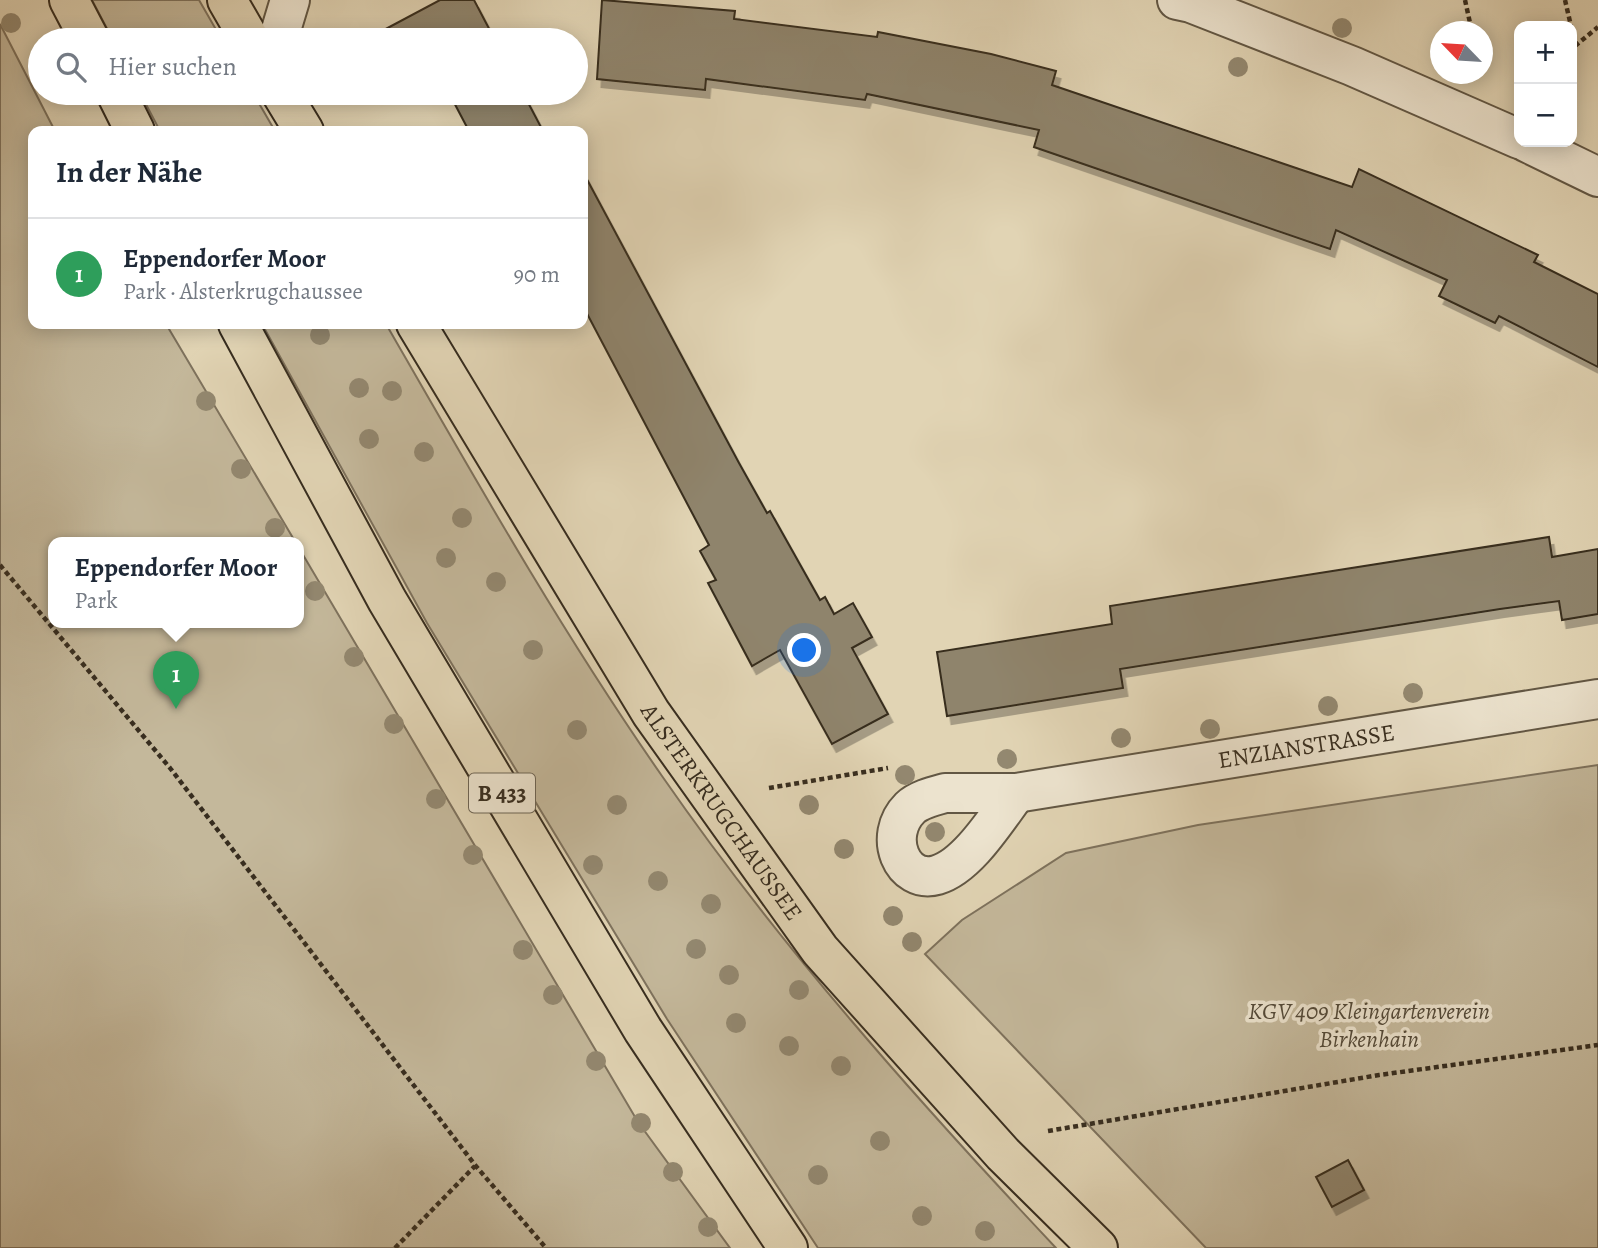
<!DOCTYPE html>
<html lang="de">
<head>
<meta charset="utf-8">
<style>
  :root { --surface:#fff; --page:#f2f2f3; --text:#1f2937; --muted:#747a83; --line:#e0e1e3; --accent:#7c3aed }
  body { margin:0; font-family:Alegreya,serif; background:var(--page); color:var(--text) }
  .controls { position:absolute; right:21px; top:21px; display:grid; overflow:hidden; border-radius:14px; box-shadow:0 4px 18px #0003 }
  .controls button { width:63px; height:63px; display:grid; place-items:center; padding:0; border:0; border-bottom:2px solid var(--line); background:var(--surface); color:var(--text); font:35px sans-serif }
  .compass { position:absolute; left:1430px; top:21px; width:63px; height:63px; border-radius:50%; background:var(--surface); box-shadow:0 4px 18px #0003; rotate:295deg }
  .you { position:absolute; left:805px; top:651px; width:24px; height:24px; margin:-18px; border:5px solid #fff; border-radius:50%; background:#1a73e8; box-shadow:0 0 0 10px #1a73e833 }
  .badge { display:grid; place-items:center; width:46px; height:46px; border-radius:50%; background:var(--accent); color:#fff; font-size:23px; font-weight:700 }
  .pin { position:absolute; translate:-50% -58px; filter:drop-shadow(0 2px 4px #0008) }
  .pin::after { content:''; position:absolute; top:37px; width:24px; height:21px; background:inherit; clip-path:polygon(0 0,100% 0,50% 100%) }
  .popup { position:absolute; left:48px; top:537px; width:256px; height:91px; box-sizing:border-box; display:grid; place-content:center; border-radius:14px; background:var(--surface); filter:drop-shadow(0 2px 5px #0005); font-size:23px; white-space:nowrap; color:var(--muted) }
  .popup b { font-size:26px; color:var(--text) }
  .popup::after { content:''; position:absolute; left:50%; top:100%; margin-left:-14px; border:14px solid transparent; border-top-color:var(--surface) }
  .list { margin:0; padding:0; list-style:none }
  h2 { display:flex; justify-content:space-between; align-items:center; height:91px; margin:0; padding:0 28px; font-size:30px }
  h2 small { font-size:23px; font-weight:400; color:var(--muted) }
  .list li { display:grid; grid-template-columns:46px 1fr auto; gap:21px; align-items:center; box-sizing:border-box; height:112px; padding:0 28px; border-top:2px solid var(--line) }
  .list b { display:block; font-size:26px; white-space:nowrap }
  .list p { margin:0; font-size:23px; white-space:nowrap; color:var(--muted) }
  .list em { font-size:23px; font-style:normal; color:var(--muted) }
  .icon { flex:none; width:38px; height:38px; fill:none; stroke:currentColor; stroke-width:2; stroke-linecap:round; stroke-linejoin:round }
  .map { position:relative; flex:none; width:1598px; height:1248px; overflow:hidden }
  .search { position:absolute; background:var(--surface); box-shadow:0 4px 18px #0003; left:28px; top:28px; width:560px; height:77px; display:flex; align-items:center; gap:18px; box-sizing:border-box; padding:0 24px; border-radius:38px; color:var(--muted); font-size:26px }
  .panel { position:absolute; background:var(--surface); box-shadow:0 4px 18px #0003; left:28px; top:126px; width:560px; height:203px; border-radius:14px }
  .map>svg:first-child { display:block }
  .green { fill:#c4b89b; stroke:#7e725d; stroke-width:2 }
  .building { fill:#8f846c; stroke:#372d1f; stroke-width:2; filter:url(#shadow) }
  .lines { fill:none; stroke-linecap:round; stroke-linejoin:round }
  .street-casing { stroke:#625744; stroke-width:42 }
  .primary-casing { stroke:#372d1f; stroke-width:42 }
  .path { stroke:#372d1f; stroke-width:4.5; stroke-dasharray:5 3.5; stroke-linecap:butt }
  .street { stroke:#ece3ce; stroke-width:38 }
  .primary { stroke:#e1d4b4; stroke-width:38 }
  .tree { fill:#938870 }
  .labels { text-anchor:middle; stroke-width:7; stroke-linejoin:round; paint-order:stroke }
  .shield { fill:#ece3ce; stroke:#6d6454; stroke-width:2 }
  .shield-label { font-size:23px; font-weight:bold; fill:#372d1f }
  .street-label { font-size:24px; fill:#372d1f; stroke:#ece3ce }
  .park-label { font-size:24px; font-style:italic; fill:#534938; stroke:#ece3ce }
</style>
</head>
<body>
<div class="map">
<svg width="1598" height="1248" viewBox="0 0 1598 1248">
  <defs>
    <filter id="shadow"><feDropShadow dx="4.5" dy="8" stdDeviation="0" flood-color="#0004"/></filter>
  </defs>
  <rect width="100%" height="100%" fill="#e1d4b4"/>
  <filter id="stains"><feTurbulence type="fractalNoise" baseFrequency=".00286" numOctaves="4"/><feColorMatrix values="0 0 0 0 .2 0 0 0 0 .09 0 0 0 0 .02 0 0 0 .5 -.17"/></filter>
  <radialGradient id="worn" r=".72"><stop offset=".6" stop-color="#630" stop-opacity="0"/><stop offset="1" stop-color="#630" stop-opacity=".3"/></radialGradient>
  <g class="green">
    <path d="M 92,0 L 199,0 L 222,40 L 113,40 Z"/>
    <path d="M 0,24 L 55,131 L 33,131 L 33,324 L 166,324 L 296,543 L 54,543 L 54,623 L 298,623 L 299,548 L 638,1122 L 730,1248 L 0,1248 Z"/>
    <path d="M 140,93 L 253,93 L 275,131 L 160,131 Z"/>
    <path d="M 262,324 L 386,324 C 474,477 561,631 662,776 C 779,945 916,1099 1056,1248 L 818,1248 L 667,1019 L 427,623 Z"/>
    <path d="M 1598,765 L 1598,1248 L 1206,1248 L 925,954 L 962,920 L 1066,853 L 1198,825 Z"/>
  </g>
  <g class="building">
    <path d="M 440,0 L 474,0 L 495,40 L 365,40 Z"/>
    <path d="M 602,0 L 735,11 L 734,19 L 877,37 L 878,32 L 991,54 L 1056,71 L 1052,85 L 1352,187 L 1359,169 L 1538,255 L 1534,262 L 1598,294 L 1598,367 L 1499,316 L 1495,323 L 1439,296 L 1447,280 L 1336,230 L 1330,249 L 1034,147 L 1039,130 L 867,94 L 865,100 L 706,79 L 705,90 L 597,79 Z"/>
    <path d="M 449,93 L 523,93 L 543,131 L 469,131 Z"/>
    <path d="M 583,172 L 739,463 L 767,513 L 770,511 L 820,600 L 825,597 L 834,614 L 853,603 L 872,637 L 852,648 L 888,714 L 832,744 L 780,650 L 752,666 L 708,583 L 716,580 L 700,551 L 709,545 L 583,306 Z"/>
    <path d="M 1549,537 L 1552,557 L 1598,549 L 1598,614 L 1562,620 L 1559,601 L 1500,609 L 1120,669 L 1123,688 L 947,716 L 937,652 L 1112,624 L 1110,606 Z"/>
    <path d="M 1348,1160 L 1364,1190 L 1332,1207 L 1316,1177 Z"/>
  </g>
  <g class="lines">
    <defs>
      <g id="street">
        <path d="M 1177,0 L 1191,3 L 1352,66 L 1519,139"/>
        <path d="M 278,40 L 290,0"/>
        <path d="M 1526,142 L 1598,177"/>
        <path d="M 945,793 L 1016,793 C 997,818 968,866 937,875 C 902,885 882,836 910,808 C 918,800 934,796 945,793 Z"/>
        <path id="s1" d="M 1016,793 L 1598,699"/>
      </g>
      <g id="primary">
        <path d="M 69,0 L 90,40"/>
        <path d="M 227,0 L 250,40"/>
        <path d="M 116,93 L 135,131"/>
        <path d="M 281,93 L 304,131"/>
        <path d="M 238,324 L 387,600 L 643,1030 L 788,1248"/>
        <path id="s2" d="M 416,324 L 651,713 L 820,950 L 1003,1154 L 1098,1248"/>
      </g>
    </defs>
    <use href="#street" class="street-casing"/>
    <use href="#primary" class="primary-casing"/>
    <g class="path">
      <path d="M 1465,0 L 1472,32"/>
      <path d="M 1565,0 L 1571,26"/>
      <path d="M 1572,32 L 1575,46 L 1572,56"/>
      <path d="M 1575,46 L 1598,27"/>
      <path d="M 0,565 L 170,768 L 475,1165 L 546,1248"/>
      <path d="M 769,788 L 888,768"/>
      <path d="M 1048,1131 L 1379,1075 L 1598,1045"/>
      <path d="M 395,1248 L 475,1166"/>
    </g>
    <use href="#street" class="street"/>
    <use href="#primary" class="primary"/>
  </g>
  <g class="tree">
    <circle cx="11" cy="23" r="10"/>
    <circle cx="1342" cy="28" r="10"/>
    <circle cx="1238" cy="67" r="10"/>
    <circle cx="320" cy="335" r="10"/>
    <circle cx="359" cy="388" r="10"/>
    <circle cx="392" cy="391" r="10"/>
    <circle cx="206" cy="401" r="10"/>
    <circle cx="369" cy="439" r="10"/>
    <circle cx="424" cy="452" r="10"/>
    <circle cx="241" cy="469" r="10"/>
    <circle cx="462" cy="518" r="10"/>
    <circle cx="275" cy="528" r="10"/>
    <circle cx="446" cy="558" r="10"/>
    <circle cx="496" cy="582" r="10"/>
    <circle cx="315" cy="591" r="10"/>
    <circle cx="533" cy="650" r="10"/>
    <circle cx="354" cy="657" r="10"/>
    <circle cx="1413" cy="693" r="10"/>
    <circle cx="1328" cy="706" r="10"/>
    <circle cx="394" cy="724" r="10"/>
    <circle cx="1210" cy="729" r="10"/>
    <circle cx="577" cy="730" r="10"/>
    <circle cx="1121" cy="738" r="10"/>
    <circle cx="1007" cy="759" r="10"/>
    <circle cx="905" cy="775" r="10"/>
    <circle cx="436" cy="799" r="10"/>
    <circle cx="617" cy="805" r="10"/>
    <circle cx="809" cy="805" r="10"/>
    <circle cx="935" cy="832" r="10"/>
    <circle cx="844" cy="849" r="10"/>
    <circle cx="473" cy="855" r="10"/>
    <circle cx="593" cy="865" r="10"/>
    <circle cx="658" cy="881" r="10"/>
    <circle cx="711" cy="904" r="10"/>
    <circle cx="893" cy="916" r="10"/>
    <circle cx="912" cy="942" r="10"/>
    <circle cx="696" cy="949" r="10"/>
    <circle cx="523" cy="950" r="10"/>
    <circle cx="729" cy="975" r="10"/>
    <circle cx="799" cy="990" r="10"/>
    <circle cx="553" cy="995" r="10"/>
    <circle cx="736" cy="1023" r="10"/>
    <circle cx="789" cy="1046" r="10"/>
    <circle cx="596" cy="1061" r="10"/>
    <circle cx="841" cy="1066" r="10"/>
    <circle cx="641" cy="1123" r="10"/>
    <circle cx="880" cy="1141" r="10"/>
    <circle cx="673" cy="1172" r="10"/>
    <circle cx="818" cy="1175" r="10"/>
    <circle cx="922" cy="1216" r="10"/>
    <circle cx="708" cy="1227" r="10"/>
    <circle cx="985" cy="1231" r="10"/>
  </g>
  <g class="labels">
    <rect class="shield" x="469" y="773.5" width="66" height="39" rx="5"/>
    <g class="shield-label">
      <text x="502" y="801">B 433</text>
    </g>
    <g class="street-label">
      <text dy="8" stroke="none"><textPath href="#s1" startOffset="294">ENZIANSTRASSE</textPath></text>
      <text dy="8" stroke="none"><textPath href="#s2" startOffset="576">ALSTERKRUGCHAUSSEE</textPath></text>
    </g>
    <g class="park-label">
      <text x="1369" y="1019">KGV 409 Kleingartenverein<tspan x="1369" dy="28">Birkenhain</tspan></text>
    </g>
  </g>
  <rect width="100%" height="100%" filter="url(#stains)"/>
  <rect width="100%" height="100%" fill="url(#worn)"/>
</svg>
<div class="controls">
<button>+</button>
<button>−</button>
</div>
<svg class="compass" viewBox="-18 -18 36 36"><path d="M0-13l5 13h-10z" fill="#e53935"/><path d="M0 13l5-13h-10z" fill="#747a83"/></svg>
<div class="you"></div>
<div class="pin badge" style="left:176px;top:709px;background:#2e9e5b">1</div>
<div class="popup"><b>Eppendorfer Moor</b>Park</div>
<div class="search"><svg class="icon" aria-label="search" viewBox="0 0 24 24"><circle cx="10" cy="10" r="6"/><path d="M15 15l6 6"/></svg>Hier suchen</div>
<section class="panel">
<h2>In der Nähe<small></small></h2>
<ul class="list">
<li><span class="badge" style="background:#2e9e5b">1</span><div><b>Eppendorfer Moor</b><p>Park · Alsterkrugchaussee</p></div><em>90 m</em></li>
</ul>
</section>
</div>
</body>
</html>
